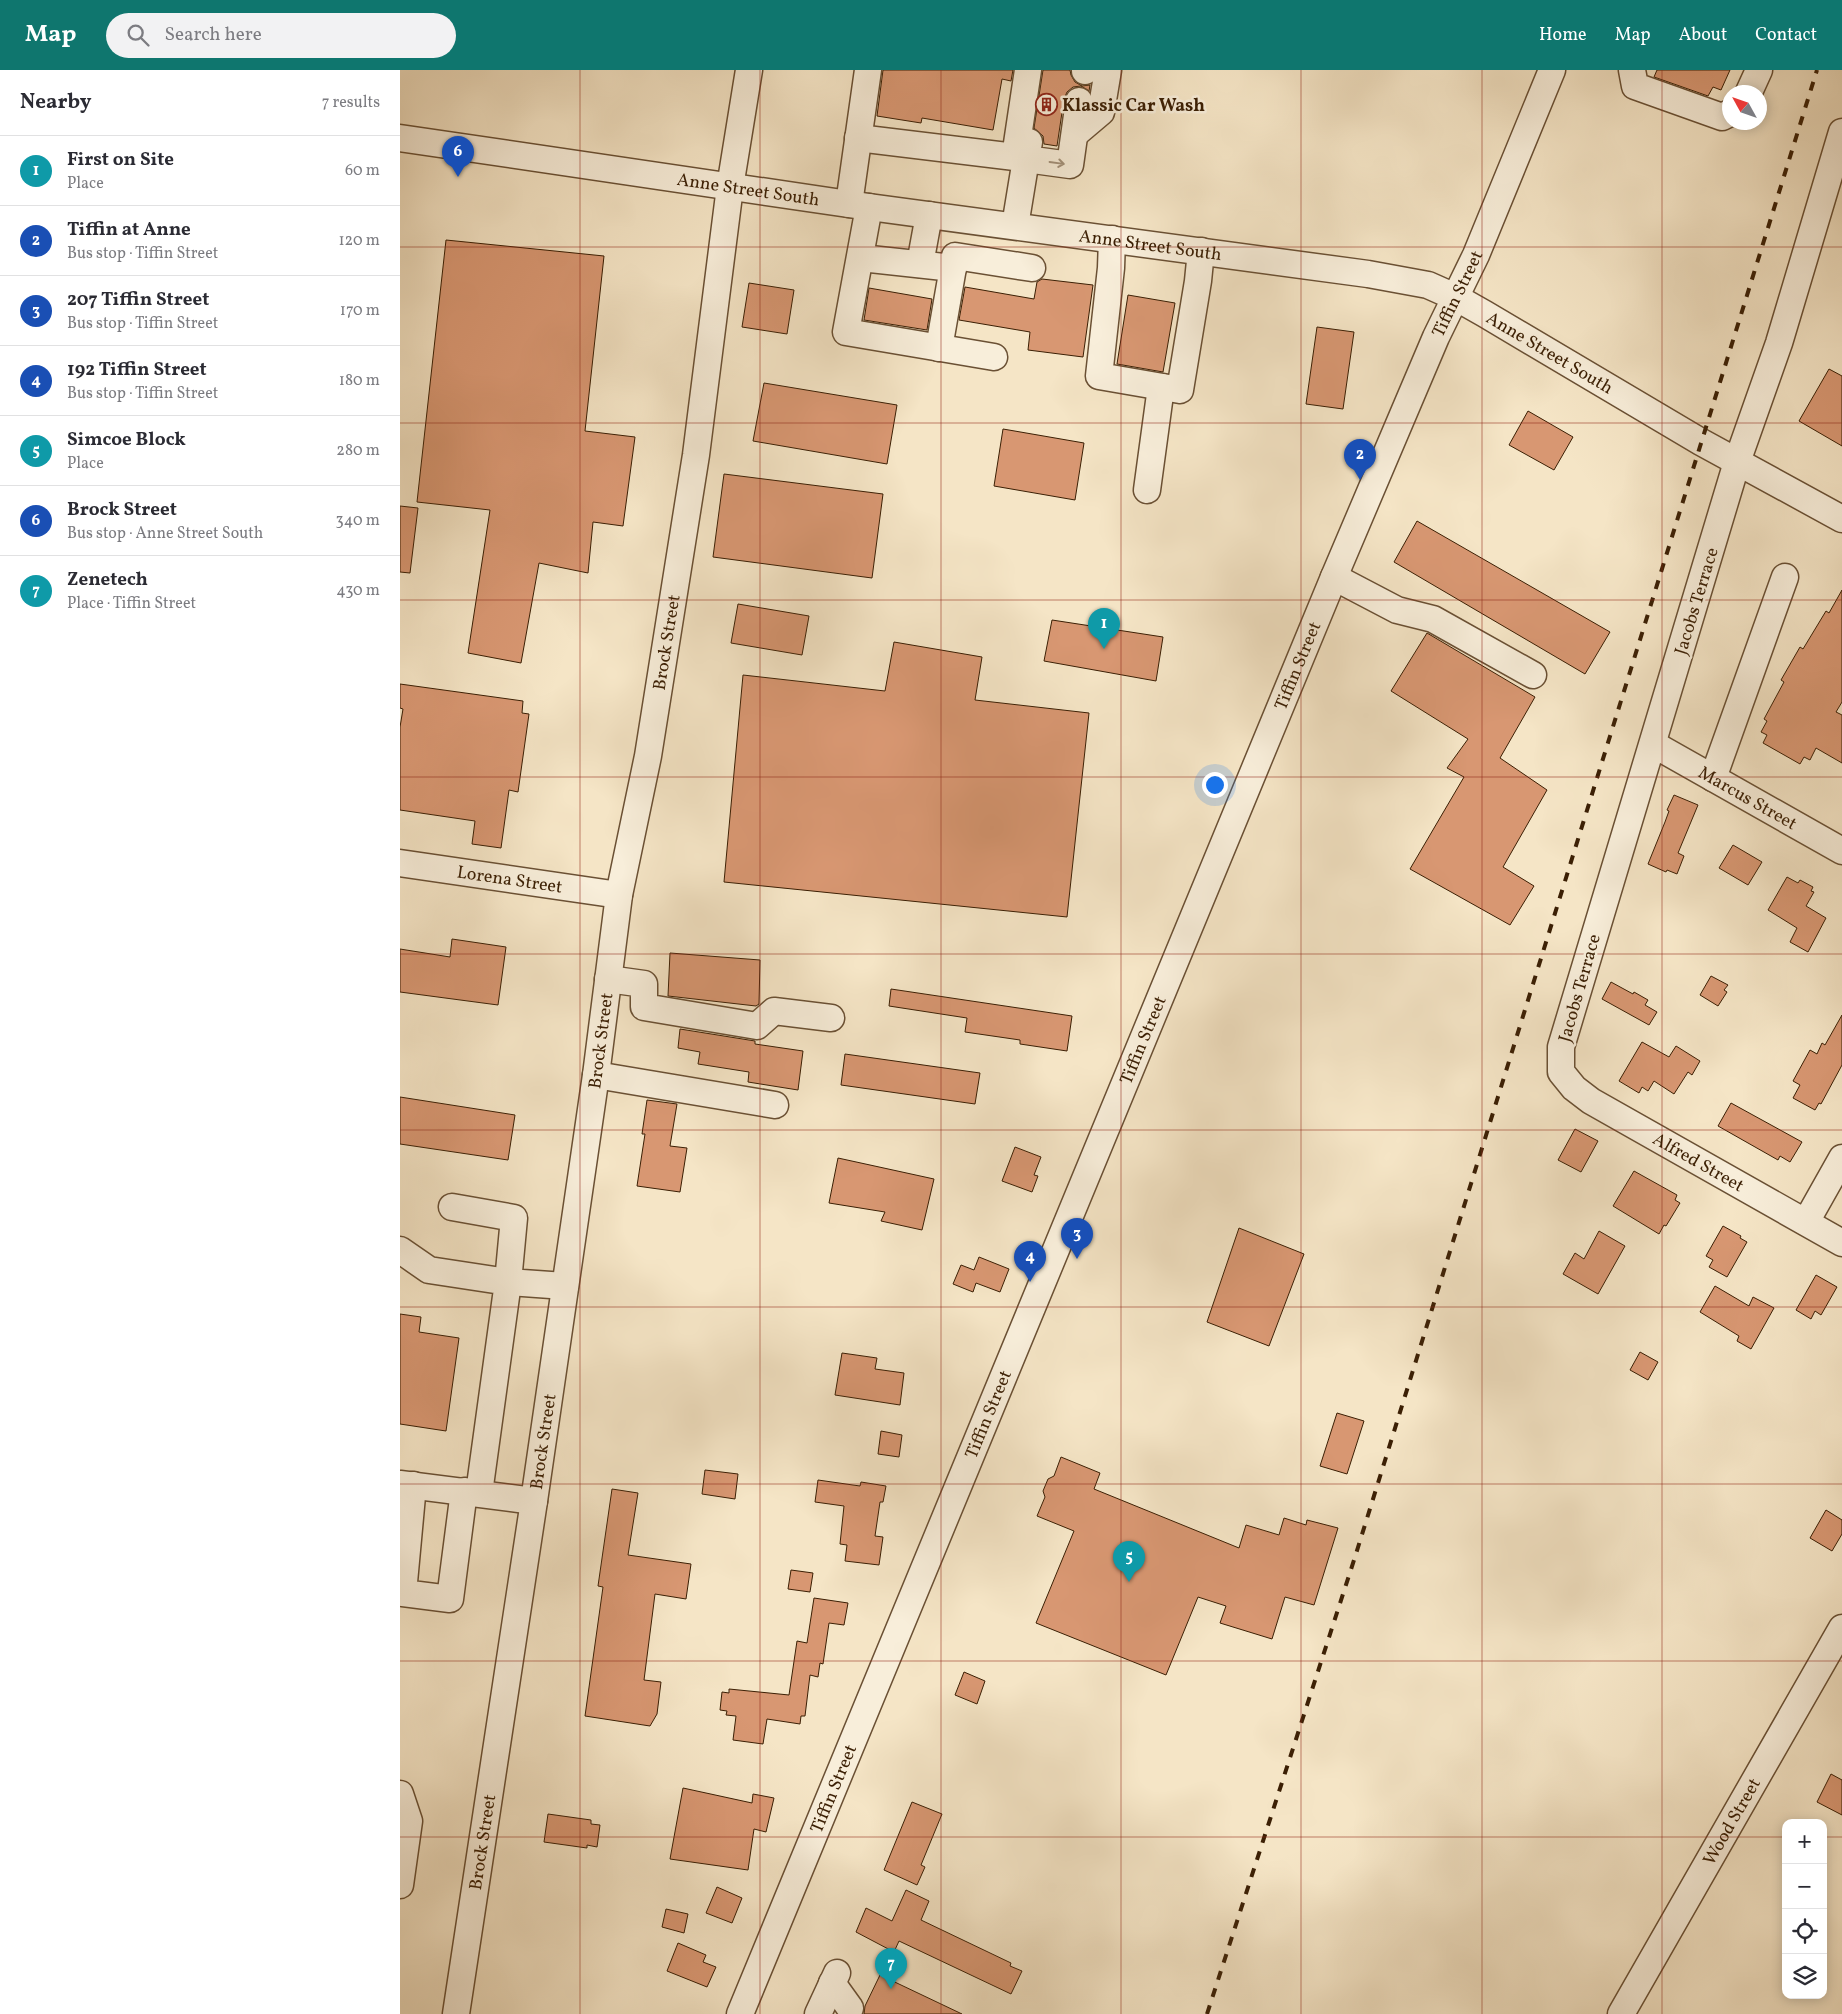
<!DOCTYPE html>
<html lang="en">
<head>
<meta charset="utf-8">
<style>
  :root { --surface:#fff; --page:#f2f2f3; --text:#2b2b33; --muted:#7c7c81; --line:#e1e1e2; --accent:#0f766e }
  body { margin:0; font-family:Vollkorn,serif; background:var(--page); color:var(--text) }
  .controls { position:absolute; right:15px; bottom:15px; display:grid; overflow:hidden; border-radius:10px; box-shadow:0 2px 12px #0003 }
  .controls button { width:45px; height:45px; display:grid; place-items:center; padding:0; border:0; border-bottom:1px solid var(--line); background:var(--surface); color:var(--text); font:25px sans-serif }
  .compass { position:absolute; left:1322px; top:15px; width:45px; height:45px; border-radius:50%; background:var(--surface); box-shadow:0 2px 12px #0003; rotate:310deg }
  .you { position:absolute; left:814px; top:714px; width:18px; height:18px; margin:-12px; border:4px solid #fff; border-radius:50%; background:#1a73e8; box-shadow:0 0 0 8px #1a73e833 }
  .badge { display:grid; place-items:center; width:32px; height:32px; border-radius:50%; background:var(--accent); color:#fff; font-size:16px; font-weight:700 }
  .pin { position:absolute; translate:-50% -41px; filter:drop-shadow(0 1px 2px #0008) }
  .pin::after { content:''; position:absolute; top:26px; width:18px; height:15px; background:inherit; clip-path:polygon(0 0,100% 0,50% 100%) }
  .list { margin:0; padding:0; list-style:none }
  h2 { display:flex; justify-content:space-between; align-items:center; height:65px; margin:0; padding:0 20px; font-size:21px }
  h2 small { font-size:16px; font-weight:400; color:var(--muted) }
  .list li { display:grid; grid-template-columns:32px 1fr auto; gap:15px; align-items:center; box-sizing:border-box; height:70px; padding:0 20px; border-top:1px solid var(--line) }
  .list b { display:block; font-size:19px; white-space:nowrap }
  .list p { margin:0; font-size:16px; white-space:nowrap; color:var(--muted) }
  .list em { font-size:16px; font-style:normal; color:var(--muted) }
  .icon { flex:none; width:28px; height:28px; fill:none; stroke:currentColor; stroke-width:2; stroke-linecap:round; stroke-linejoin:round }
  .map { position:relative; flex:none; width:1442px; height:1944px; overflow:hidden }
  header { display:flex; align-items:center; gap:30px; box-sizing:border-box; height:70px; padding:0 25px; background:var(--accent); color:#fff }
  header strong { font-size:24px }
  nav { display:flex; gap:28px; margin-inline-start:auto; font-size:18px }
  .search { width:350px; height:45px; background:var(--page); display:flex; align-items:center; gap:12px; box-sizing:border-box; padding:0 18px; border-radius:28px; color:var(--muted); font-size:19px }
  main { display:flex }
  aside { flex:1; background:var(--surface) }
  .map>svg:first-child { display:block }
  .building { fill:#d89772; stroke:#3b1f04 }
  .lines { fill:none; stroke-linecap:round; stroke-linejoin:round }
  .minor-casing { stroke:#6a5034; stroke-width:29 }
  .minor { stroke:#f8eeda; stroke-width:26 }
  .rail { stroke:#3b1f04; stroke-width:4; stroke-dasharray:9 9; stroke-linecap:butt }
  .oneway { stroke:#a3917a }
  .grid { fill:none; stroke:#8f2418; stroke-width:1; stroke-opacity:0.55 }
  .labels { text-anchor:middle; stroke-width:5; stroke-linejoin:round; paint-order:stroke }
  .poi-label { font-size:18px; font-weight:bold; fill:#3b1f04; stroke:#f8eeda; text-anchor:start }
  .street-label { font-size:18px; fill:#3b1f04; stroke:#f8eeda }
</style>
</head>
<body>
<header>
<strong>Map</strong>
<div class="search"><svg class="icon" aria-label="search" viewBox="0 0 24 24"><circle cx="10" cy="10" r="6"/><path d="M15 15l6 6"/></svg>Search here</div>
<nav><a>Home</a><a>Map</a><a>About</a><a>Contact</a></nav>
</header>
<main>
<aside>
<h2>Nearby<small>7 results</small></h2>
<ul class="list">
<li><span class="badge" style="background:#0f9aa8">1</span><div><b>First on Site</b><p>Place</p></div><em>60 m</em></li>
<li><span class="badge" style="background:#1a4fb4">2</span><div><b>Tiffin at Anne</b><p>Bus stop · Tiffin Street</p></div><em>120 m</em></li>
<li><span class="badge" style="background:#1a4fb4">3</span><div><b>207 Tiffin Street</b><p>Bus stop · Tiffin Street</p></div><em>170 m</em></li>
<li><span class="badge" style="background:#1a4fb4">4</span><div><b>192 Tiffin Street</b><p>Bus stop · Tiffin Street</p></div><em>180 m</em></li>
<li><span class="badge" style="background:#0f9aa8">5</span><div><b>Simcoe Block</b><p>Place</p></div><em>280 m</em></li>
<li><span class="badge" style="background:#1a4fb4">6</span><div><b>Brock Street</b><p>Bus stop · Anne Street South</p></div><em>340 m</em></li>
<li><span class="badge" style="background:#0f9aa8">7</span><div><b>Zenetech</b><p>Place · Tiffin Street</p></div><em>430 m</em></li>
</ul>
</aside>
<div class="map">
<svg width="1442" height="1944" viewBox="0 0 1442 1944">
  <rect width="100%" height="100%" fill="#f5e5c6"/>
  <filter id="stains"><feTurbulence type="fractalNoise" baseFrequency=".004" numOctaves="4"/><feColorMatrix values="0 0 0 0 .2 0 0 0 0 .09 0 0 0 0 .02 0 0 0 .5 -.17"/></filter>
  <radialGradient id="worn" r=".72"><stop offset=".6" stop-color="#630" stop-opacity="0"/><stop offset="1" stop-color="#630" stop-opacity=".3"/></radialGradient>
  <g class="building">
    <path d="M 483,0 L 613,0 L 611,11 L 602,9 L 593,60 L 522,48 L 521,53 L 477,46 Z"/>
    <path d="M 643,0 L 670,0 L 671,5 L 675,12 L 682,16 L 690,15 L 689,21 L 681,16 L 673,17 L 667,22 L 664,29 L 657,76 L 644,74 L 643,66 L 634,58 Z"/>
    <path d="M 1257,0 L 1330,0 L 1321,20 L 1313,17 L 1308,26 L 1254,7 Z"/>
    <path d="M 46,170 L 204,186 L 185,361 L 235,367 L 223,456 L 193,452 L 188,503 L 139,493 L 121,593 L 68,583 L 90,440 L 17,432 Z"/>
    <path d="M 642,209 L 693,215 L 683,287 L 628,280 L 630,262 L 559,250 L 565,217 L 634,229 L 637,212 Z"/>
    <path d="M 349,213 L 394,220 L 387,264 L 342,257 Z"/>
    <path d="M 469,218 L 532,229 L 527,260 L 464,250 Z"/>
    <path d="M 728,225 L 775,233 L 763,302 L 717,294 Z"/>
    <path d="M 917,257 L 954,262 L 943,339 L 906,334 Z"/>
    <path d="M 1429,299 L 1442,306 L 1442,376 L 1399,351 Z"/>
    <path d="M 364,313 L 497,335 L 487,394 L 353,371 Z"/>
    <path d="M 1128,341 L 1173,367 L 1154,400 L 1109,375 Z"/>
    <path d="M 603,359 L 684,373 L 675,430 L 594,416 Z"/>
    <path d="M 324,404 L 483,424 L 472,508 L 313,487 Z"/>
    <path d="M 0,436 L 18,438 L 10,503 L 0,502 Z"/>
    <path d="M 1017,451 L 1210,562 L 1185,604 L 994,492 Z"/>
    <path d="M 1442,520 L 1442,632 L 1436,642 L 1442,645 L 1442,693 L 1416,678 L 1410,690 L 1404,687 L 1400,694 L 1363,673 L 1367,665 L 1361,662 L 1367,651 L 1364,649 L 1384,612 L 1381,610 L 1400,577 L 1403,579 L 1426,541 L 1429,543 Z"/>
    <path d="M 338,534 L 409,546 L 402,585 L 331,573 Z"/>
    <path d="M 652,550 L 763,567 L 756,611 L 644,591 Z"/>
    <path d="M 1027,563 L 1135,627 L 1100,688 L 1147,720 L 1103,797 L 1134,816 L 1110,855 L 1010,799 L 1064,707 L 1047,698 L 1068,669 L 991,621 Z"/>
    <path d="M 494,572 L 582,587 L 575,630 L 689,643 L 667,847 L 324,812 L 343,605 L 485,621 Z"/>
    <path d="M 0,614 L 123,631 L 122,643 L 129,644 L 118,722 L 109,720 L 101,778 L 72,774 L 75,751 L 0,740 L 0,657 L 3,639 L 0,638 Z"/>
    <path d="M 1274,725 L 1298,735 L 1278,783 L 1284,786 L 1277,804 L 1267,800 L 1266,802 L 1248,794 L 1265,752 L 1269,741 L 1267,740 Z"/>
    <path d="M 1333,775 L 1362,792 L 1348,815 L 1319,798 Z"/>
    <path d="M 1387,807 L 1398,813 L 1400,810 L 1413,817 L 1411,821 L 1414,822 L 1406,836 L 1426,848 L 1408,882 L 1390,872 L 1397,858 L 1368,840 Z"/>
    <path d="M 52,869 L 106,877 L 98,935 L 0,922 L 0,879 L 50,887 Z"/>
    <path d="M 270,883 L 360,890 L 359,934 L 356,936 L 268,926 Z"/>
    <path d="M 1311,906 L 1328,915 L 1324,920 L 1327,922 L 1318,936 L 1300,925 Z"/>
    <path d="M 1211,912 L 1233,924 L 1234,922 L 1248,930 L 1245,935 L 1257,942 L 1249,955 L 1202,929 Z"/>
    <path d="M 491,919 L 672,946 L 667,981 L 620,974 L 620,970 L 565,962 L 567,948 L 489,936 Z"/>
    <path d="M 1442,945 L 1442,995 L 1421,1034 L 1419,1033 L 1415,1040 L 1393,1028 L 1400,1015 L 1393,1011 L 1410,980 L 1417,984 L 1422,973 L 1425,975 Z"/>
    <path d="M 280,959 L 355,971 L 355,974 L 403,981 L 398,1020 L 348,1012 L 349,1002 L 298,994 L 300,982 L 278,978 Z"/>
    <path d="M 1242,972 L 1269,987 L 1276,976 L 1300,991 L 1292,1005 L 1288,1002 L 1274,1024 L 1254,1011 L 1248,1021 L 1242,1017 L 1239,1023 L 1219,1011 Z"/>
    <path d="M 445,984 L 580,1003 L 575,1034 L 441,1015 Z"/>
    <path d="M 0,1027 L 115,1045 L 108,1090 L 0,1074 Z"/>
    <path d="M 247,1030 L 277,1034 L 270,1076 L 287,1078 L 280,1122 L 237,1116 L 245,1064 L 242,1064 Z"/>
    <path d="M 1331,1033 L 1402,1072 L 1390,1092 L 1380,1086 L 1378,1090 L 1318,1056 Z"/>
    <path d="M 1175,1059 L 1198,1071 L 1181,1102 L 1158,1090 Z"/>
    <path d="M 615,1077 L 641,1087 L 634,1105 L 638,1106 L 632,1122 L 602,1111 Z"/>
    <path d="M 438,1088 L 534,1109 L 522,1160 L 481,1151 L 485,1142 L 429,1133 Z"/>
    <path d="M 1234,1101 L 1277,1125 L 1275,1130 L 1280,1133 L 1266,1156 L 1264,1155 L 1259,1164 L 1213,1136 Z"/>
    <path d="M 1323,1156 L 1341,1166 L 1340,1168 L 1347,1172 L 1327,1207 L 1309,1197 L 1313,1190 L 1306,1186 Z"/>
    <path d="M 839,1158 L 904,1184 L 869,1276 L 807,1252 Z"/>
    <path d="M 1199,1161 L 1225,1176 L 1198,1224 L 1163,1204 L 1175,1183 L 1184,1189 Z"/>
    <path d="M 579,1187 L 609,1199 L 600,1222 L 576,1213 L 573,1222 L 553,1214 L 561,1195 L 574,1200 Z"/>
    <path d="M 1416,1205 L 1437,1217 L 1421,1245 L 1415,1241 L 1411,1249 L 1396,1240 Z"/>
    <path d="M 1315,1216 L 1349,1236 L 1353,1227 L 1374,1238 L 1351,1279 L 1337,1271 L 1339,1266 L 1300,1242 Z"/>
    <path d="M 0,1244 L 21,1247 L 19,1262 L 59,1268 L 46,1361 L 0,1354 Z"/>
    <path d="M 1240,1282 L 1258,1292 L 1248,1310 L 1230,1300 Z"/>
    <path d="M 442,1283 L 477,1288 L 475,1299 L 504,1303 L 500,1335 L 435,1325 Z"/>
    <path d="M 937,1343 L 964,1351 L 947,1404 L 920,1396 Z"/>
    <path d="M 481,1361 L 502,1365 L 499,1387 L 478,1384 Z"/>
    <path d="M 661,1387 L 700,1403 L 694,1419 L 839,1478 L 846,1455 L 879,1465 L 884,1448 L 906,1455 L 907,1450 L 938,1458 L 914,1535 L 885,1527 L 872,1569 L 820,1553 L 826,1536 L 798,1527 L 766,1605 L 636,1553 L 674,1461 L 637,1446 L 645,1427 L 643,1421 L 648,1409 L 654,1406 Z"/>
    <path d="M 305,1400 L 338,1404 L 335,1429 L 302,1424 Z"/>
    <path d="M 418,1410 L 460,1416 L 461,1412 L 486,1416 L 483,1432 L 480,1432 L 475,1466 L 483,1467 L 479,1495 L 445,1491 L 447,1475 L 440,1474 L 444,1436 L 415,1432 Z"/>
    <path d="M 212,1419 L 238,1423 L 228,1485 L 291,1494 L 286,1529 L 255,1524 L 244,1610 L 261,1612 L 257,1644 L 250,1656 L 185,1646 L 203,1517 L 198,1516 Z"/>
    <path d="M 1426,1440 L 1442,1450 L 1442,1464 L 1432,1481 L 1410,1468 Z"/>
    <path d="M 391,1500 L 413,1503 L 410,1522 L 388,1519 Z"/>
    <path d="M 414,1528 L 448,1533 L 444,1555 L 429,1553 L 423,1594 L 420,1593 L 418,1607 L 410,1605 L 405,1646 L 401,1646 L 400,1654 L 367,1649 L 363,1674 L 333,1670 L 336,1646 L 326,1645 L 327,1641 L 320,1640 L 322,1622 L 329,1623 L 329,1619 L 389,1625 L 397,1571 L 407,1573 Z"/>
    <path d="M 564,1602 L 585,1611 L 577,1634 L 555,1625 Z"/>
    <path d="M 1431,1704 L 1442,1710 L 1442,1745 L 1417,1732 Z"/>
    <path d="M 283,1718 L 352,1733 L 353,1724 L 374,1728 L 366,1762 L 354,1759 L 348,1800 L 270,1789 Z"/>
    <path d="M 512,1732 L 542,1744 L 521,1795 L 525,1797 L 517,1815 L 484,1800 Z"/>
    <path d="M 148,1744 L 191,1750 L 191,1754 L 200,1755 L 197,1777 L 187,1775 L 187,1778 L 144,1772 Z"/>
    <path d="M 317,1817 L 342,1828 L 332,1853 L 306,1843 Z"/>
    <path d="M 506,1820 L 529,1831 L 521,1850 L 611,1893 L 610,1896 L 622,1901 L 611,1924 L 499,1871 L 494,1882 L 456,1862 L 466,1838 L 492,1851 Z"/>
    <path d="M 266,1839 L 288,1844 L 284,1863 L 262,1857 Z"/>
    <path d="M 278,1873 L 306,1885 L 303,1892 L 316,1897 L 307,1917 L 267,1901 Z"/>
    <path d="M 480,1905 L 562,1944 L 464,1944 L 465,1936 Z"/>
  </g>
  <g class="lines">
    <defs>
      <g id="minor">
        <path d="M 1232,0 L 1235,16 L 1322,47 L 1330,43"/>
        <path d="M 685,1 L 686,0"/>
        <path d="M 1349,22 L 1359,0"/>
        <path id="s1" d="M 1442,62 L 1379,273 L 1337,392 L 1161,977 L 1161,1002 L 1174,1018 L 1191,1031 L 1442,1173"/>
        <path d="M 675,64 L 701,42 L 708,0"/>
        <path id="s2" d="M 0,68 L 469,137 L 968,204 L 1028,215 L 1055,227 L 1085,244 L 1301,372 L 1442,449"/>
        <path d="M 458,68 L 615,87"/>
        <path d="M 629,72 L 626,89 L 670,95 L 679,31"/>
        <path d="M 449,134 L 468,0"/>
        <path d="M 469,137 L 446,262 L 594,287"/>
        <path d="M 615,156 L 626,89 L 615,87 L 628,0"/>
        <path d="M 712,169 L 711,198 L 699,306 L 780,320 L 798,211 L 801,181"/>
        <path d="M 461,188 L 553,198"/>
        <path d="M 520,194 L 529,145"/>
        <path d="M 539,278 L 555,186 L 632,198"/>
        <path d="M 747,420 L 761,317"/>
        <path d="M 934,507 L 997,540 L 1033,549 L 1133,605"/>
        <path id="s3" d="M 1253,674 L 1442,781"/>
        <path d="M 1313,708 L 1385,507"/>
        <path id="s4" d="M 0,793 L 219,825"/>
        <path d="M 208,909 L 244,914 L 244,937 L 357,956 L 374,941 L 431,948"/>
        <path d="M 196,1005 L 375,1035"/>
        <path d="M 52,1137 L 114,1148 L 108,1212 L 165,1216"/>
        <path d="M 1406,1152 L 1442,1088"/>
        <path d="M 0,1180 L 29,1200 L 108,1212 L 79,1423"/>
        <path d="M 0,1414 L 134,1431"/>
        <path d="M 13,1415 L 3,1523 L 50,1529 L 64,1421"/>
        <path d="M 0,1724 L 9,1751 L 0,1815"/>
        <path d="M 432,1913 L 450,1938"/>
        <path id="s5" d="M 56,1944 L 134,1431 L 196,1005 L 219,825 L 248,686 L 296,385 L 330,117 L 349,0"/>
        <path id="s6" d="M 340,1944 L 934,507 L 1036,267 L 1076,185 L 1152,0"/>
        <path d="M 418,1944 L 437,1903"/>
        <path id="s7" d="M 1221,1944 L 1442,1558"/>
      </g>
    </defs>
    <use href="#minor" class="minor-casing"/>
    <use href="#minor" class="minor"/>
    <path class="rail" d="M 807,1944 L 955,1487 L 1417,0"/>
  </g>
  <defs><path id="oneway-shaft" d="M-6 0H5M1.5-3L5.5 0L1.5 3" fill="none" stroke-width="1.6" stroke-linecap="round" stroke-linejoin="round" transform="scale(1.25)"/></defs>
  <use class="oneway" href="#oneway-shaft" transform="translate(657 93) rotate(8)"/>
  <path class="grid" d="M 180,0 L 180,1944M 360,0 L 360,1944M 541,0 L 541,1944M 721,0 L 721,1944M 901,0 L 901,1944M 1082,0 L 1082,1944M 1262,0 L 1262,1944M 0,177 L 1442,177M 0,353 L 1442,353M 0,530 L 1442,530M 0,707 L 1442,707M 0,884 L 1442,884M 0,1060 L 1442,1060M 0,1237 L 1442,1237M 0,1414 L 1442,1414M 0,1591 L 1442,1591M 0,1767 L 1386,1767M 1423,1767 L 1442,1767"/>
  <defs>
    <symbol id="building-ring" viewBox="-11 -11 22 22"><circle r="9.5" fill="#f8eeda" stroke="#8f2418" stroke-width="1.5"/><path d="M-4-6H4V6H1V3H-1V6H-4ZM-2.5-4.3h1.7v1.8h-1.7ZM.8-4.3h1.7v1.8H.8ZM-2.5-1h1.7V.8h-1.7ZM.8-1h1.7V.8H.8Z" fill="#8f2418"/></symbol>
  </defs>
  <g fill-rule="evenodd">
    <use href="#building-ring" x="634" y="22" width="25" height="25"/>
  </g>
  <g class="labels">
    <g class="poi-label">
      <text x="662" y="41">Klassic Car Wash</text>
    </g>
    <g class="street-label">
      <text dy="6" stroke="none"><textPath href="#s2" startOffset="352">Anne Street South</textPath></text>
      <text dy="6" stroke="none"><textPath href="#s2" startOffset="758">Anne Street South</textPath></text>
      <text dy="6" stroke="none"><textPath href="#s6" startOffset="1864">Tiffin Street</textPath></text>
      <text dy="6" stroke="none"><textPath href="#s2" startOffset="1178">Anne Street South</textPath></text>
      <text transform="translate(1296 531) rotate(-73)" y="6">Jacobs Terrace</text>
      <text dy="6" stroke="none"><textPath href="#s5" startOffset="1388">Brock Street</textPath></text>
      <text dy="6" stroke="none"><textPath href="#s6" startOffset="1459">Tiffin Street</textPath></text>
      <text dy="6" stroke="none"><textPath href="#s3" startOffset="109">Marcus Street</textPath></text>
      <text dy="6" stroke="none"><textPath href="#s4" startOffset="111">Lorena Street</textPath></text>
      <text transform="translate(1179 918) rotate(-74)" y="6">Jacobs Terrace</text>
      <text dy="6" stroke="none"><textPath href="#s6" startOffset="1054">Tiffin Street</textPath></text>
      <text dy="6" stroke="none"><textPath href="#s5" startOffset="984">Brock Street</textPath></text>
      <text dy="6" stroke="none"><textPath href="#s1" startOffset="1148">Alfred Street</textPath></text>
      <text dy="6" stroke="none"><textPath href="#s6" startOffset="649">Tiffin Street</textPath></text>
      <text dy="6" stroke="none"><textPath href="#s5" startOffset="579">Brock Street</textPath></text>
      <text dy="6" stroke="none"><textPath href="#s6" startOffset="244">Tiffin Street</textPath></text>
      <text dy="6" stroke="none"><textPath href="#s7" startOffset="222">Wood Street</textPath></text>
      <text dy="6" stroke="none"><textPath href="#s5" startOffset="174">Brock Street</textPath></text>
    </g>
  </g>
  <rect width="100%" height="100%" filter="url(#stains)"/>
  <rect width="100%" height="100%" fill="url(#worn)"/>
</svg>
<div class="controls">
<button>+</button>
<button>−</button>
<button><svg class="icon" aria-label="locate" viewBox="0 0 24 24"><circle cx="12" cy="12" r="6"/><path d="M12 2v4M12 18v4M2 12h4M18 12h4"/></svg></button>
<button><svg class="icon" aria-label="layers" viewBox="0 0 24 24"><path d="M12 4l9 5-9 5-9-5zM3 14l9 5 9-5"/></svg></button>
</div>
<svg class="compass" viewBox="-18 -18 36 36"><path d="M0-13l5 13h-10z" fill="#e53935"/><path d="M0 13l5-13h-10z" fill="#7c7c81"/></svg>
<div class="you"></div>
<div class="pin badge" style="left:704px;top:579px;background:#0f9aa8">1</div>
<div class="pin badge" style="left:960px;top:410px;background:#1a4fb4">2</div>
<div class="pin badge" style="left:677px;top:1189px;background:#1a4fb4">3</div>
<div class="pin badge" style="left:630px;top:1212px;background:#1a4fb4">4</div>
<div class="pin badge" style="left:729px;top:1512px;background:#0f9aa8">5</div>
<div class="pin badge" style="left:58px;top:107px;background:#1a4fb4">6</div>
<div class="pin badge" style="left:491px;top:1919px;background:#0f9aa8">7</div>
</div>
</main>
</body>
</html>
